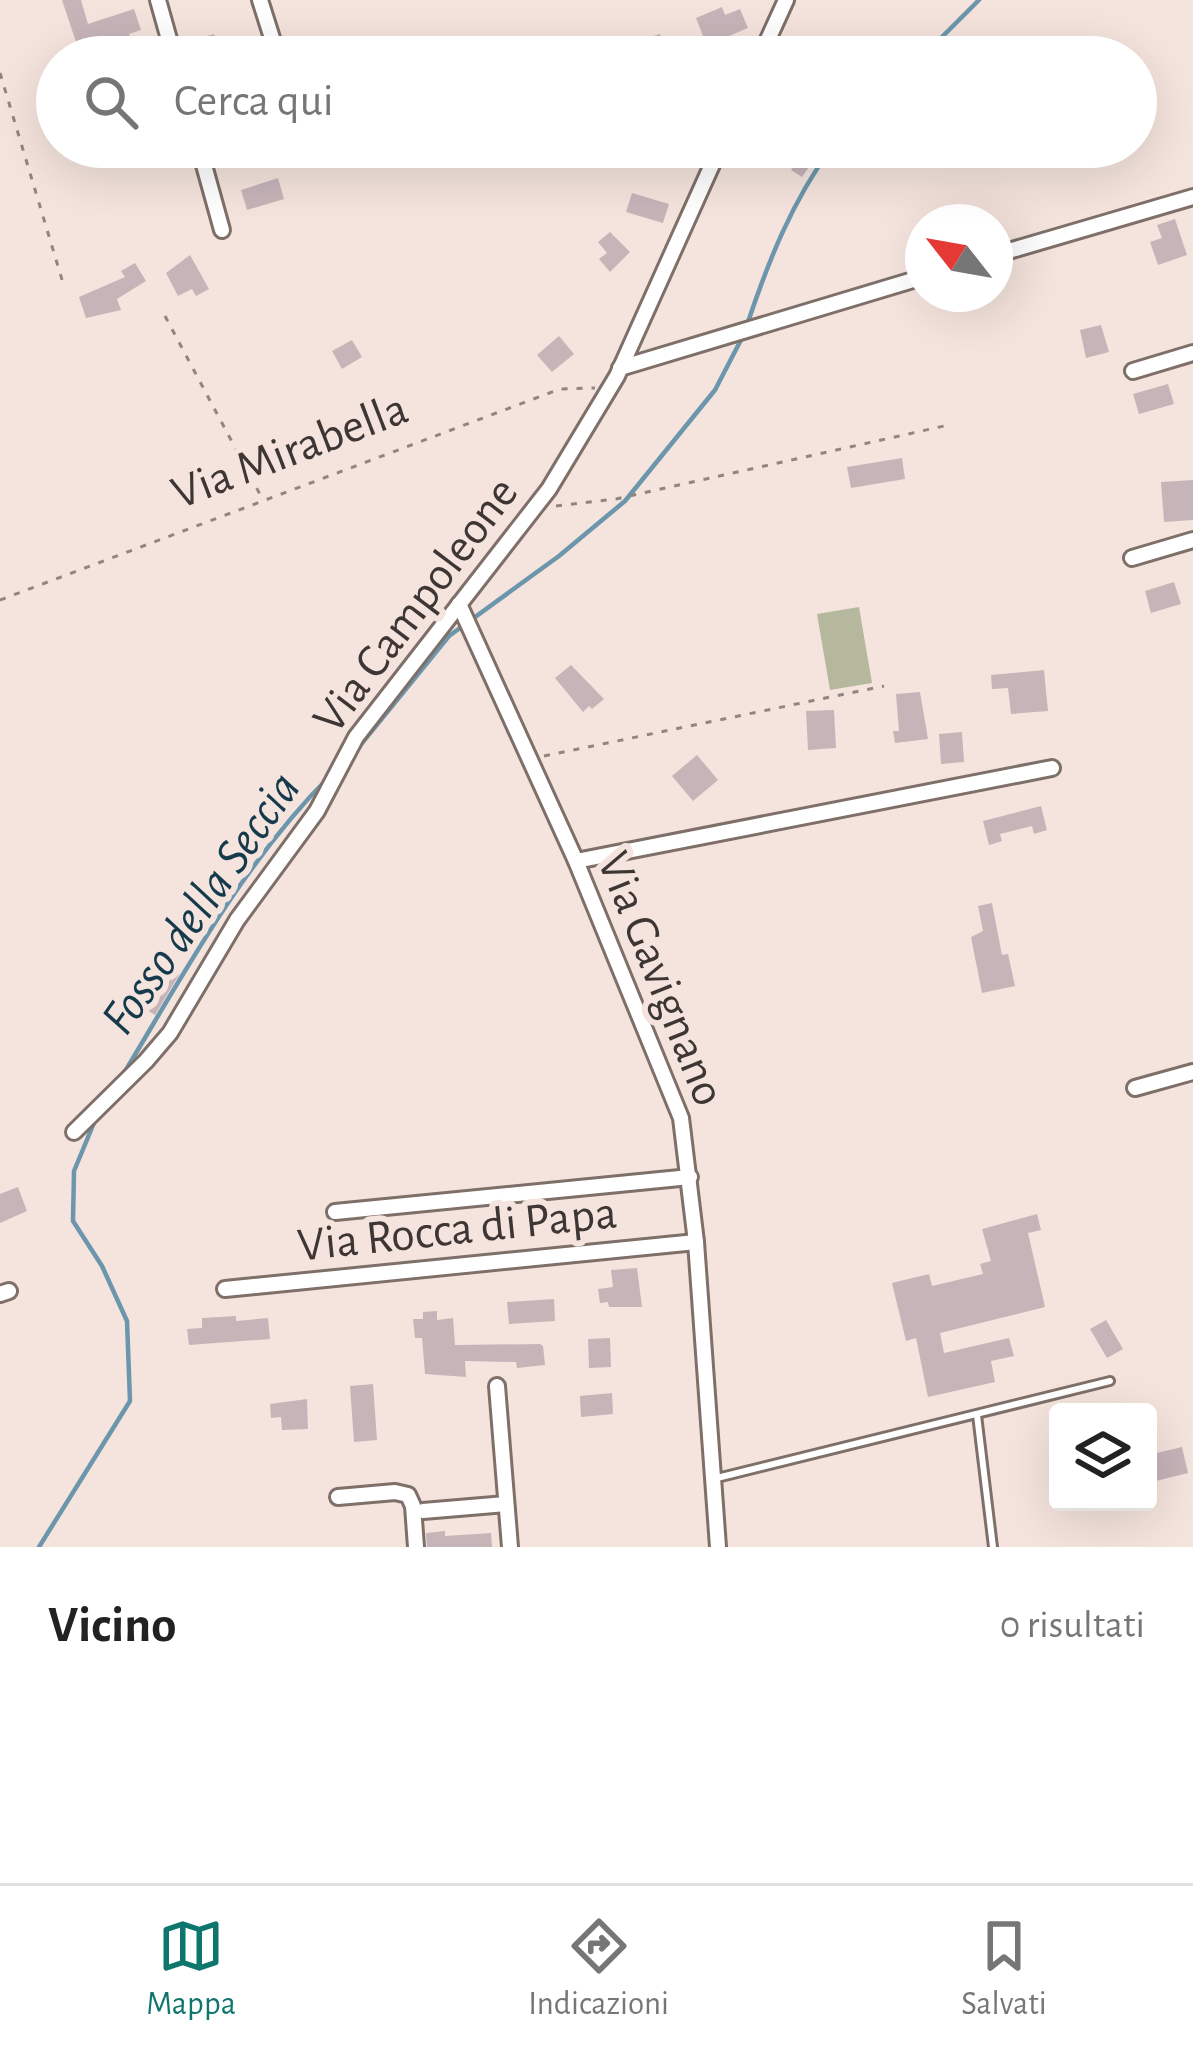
<!DOCTYPE html>
<html lang="it">
<head>
<meta charset="utf-8">
<style>
  :root { --surface:#fff; --page:#f6f6f6; --text:#222; --muted:#767676; --line:#e0e0e0; --accent:#0f766e }
  body { margin:0; font-family:"Alegreya Sans",sans-serif; background:var(--page); color:var(--text) }
  .controls { position:absolute; right:36px; bottom:36px; display:grid; overflow:hidden; border-radius:12px; box-shadow:0 12px 48px #0002 }
  .controls button { width:108px; height:108px; display:grid; place-items:center; padding:0; border:0; border-bottom:3px solid var(--line); background:var(--surface); color:var(--text); font:60px sans-serif }
  .compass { position:absolute; left:905px; top:204px; width:108px; height:108px; border-radius:50%; background:var(--surface); box-shadow:0 12px 48px #0002; rotate:301deg }
  .list { margin:0; padding:0; list-style:none }
  h2 { display:flex; justify-content:space-between; align-items:center; height:156px; margin:0; padding:0 48px; font-size:51px }
  h2 small { font-size:39px; font-weight:400; color:var(--muted) }
  .icon { flex:none; width:66px; height:66px; fill:none; stroke:currentColor; stroke-width:2; stroke-linecap:round; stroke-linejoin:round }
  .map { position:relative; flex:none; width:1193px; height:1547px; overflow:hidden }
  .search { position:absolute; background:var(--surface); box-shadow:0 12px 48px #0002; left:36px; right:36px; top:36px; height:132px; display:flex; align-items:center; gap:30px; box-sizing:border-box; padding:0 42px; border-radius:66px; color:var(--muted); font-size:45px }
  .sheet { height:336px; background:var(--surface) }
  nav { display:flex; justify-content:space-around; align-items:center; box-sizing:border-box; height:168px; border-top:3px solid var(--line); background:var(--surface); font-size:33px; color:var(--muted) }
  nav a { display:grid; justify-items:center; gap:6px }
  nav .on { color:var(--accent) }
  .map>svg:first-child { display:block }
  .green { fill:#b6b89d }
  .lines { fill:none; stroke-linecap:round; stroke-linejoin:round }
  .stream { stroke:#6c96ac; stroke-width:4.5 }
  .building { fill:#c6b4b9 }
  .lane-casing { stroke:#7e6f69; stroke-width:12 }
  .street-casing { stroke:#7e6f69; stroke-width:20 }
  .path { stroke:#918581; stroke-width:3; stroke-dasharray:6 9; stroke-linecap:butt }
  .lane { stroke:#fff; stroke-width:6 }
  .street { stroke:#fff; stroke-width:14 }
  .labels { text-anchor:middle; stroke-width:12; stroke-linejoin:round; paint-order:stroke }
  .street-label { font-size:48px; fill:#3d3634; stroke:#f5e4dd }
  .water-label { font-size:51px; font-style:italic; fill:#153a4c; stroke:#f5e4dd }
</style>
</head>
<body>
<div class="map">
<svg width="1193" height="1547" viewBox="0 0 1193 1547">
  <rect width="100%" height="100%" fill="#f5e4dd"/>
  <path class="green" d="M 859,607 L 872,683 L 830,690 L 817,614 Z"/>
  <g class="lines">
    <g class="stream">
      <path d="M 922,57 L 979,0"/>
      <path d="M 747,325 C 768,262 792,201 832,147"/>
      <path d="M 358,748 L 449,636 L 559,556 L 625,501 L 715,390 L 743,336"/>
      <path d="M 121,1078 C 184,974 242,864 329,777"/>
      <path d="M 39,1547 L 130,1401 L 127,1321 L 102,1266 L 73,1221 L 74,1171 L 96,1118"/>
    </g>
  </g>
  <g class="building">
    <path d="M 62,0 L 81,0 L 88,24 L 134,9 L 141,30 L 129,34 L 136,57 L 112,57 L 107,42 L 99,44 L 97,39 L 77,45 Z"/>
    <path d="M 722,7 L 725,15 L 740,9 L 748,28 L 729,36 L 735,57 L 711,57 L 696,18 Z"/>
    <path d="M 214,34 L 221,57 L 198,57 L 193,40 Z"/>
    <path d="M 660,34 L 668,57 L 645,57 L 640,40 Z"/>
    <path d="M 789,147 L 801,147 L 816,157 L 802,177 L 791,170 L 796,163 L 784,154 Z"/>
    <path d="M 278,178 L 284,199 L 247,210 L 241,190 Z"/>
    <path d="M 632,193 L 669,204 L 663,223 L 626,212 Z"/>
    <path d="M 1175,219 L 1187,255 L 1158,265 L 1150,242 L 1162,238 L 1157,225 Z"/>
    <path d="M 610,232 L 630,252 L 610,272 L 599,259 L 607,253 L 598,242 Z"/>
    <path d="M 190,255 L 209,289 L 196,296 L 192,289 L 178,296 L 166,273 Z"/>
    <path d="M 135,263 L 146,281 L 117,299 L 121,310 L 86,318 L 79,297 L 125,277 L 121,271 Z"/>
    <path d="M 1101,325 L 1109,352 L 1086,358 L 1080,330 Z"/>
    <path d="M 559,336 L 574,354 L 552,372 L 537,355 Z"/>
    <path d="M 352,340 L 362,357 L 342,369 L 332,351 Z"/>
    <path d="M 1168,384 L 1174,404 L 1139,414 L 1133,394 Z"/>
    <path d="M 902,458 L 905,479 L 851,488 L 847,467 Z"/>
    <path d="M 1193,480 L 1193,520 L 1164,522 L 1161,482 Z"/>
    <path d="M 1174,582 L 1181,604 L 1151,613 L 1145,591 Z"/>
    <path d="M 571,665 L 604,699 L 592,709 L 589,706 L 583,712 L 555,678 Z"/>
    <path d="M 1044,670 L 1048,711 L 1011,714 L 1008,688 L 992,689 L 991,675 Z"/>
    <path d="M 920,692 L 928,739 L 895,743 L 893,731 L 899,731 L 896,694 Z"/>
    <path d="M 834,710 L 836,748 L 808,750 L 806,711 Z"/>
    <path d="M 962,732 L 964,762 L 941,764 L 939,734 Z"/>
    <path d="M 697,755 L 718,780 L 693,801 L 672,776 Z"/>
    <path d="M 1041,806 L 1047,830 L 1034,834 L 1032,826 L 1000,834 L 1002,841 L 989,845 L 983,821 Z"/>
    <path d="M 992,903 L 1002,955 L 1008,954 L 1015,986 L 982,993 L 971,937 L 983,931 L 978,906 Z"/>
    <path d="M 155,961 L 179,975 L 155,1015 L 142,1007 L 148,996 L 138,990 Z"/>
    <path d="M 18,1187 L 27,1211 L 0,1223 L 0,1194 Z"/>
    <path d="M 1037,1214 L 1041,1230 L 1028,1233 L 1045,1307 L 940,1333 L 944,1353 L 1009,1338 L 1014,1356 L 991,1361 L 995,1382 L 928,1397 L 916,1338 L 906,1341 L 892,1283 L 929,1274 L 932,1286 L 983,1274 L 980,1264 L 991,1261 L 982,1229 Z"/>
    <path d="M 637,1268 L 642,1307 L 609,1307 L 608,1302 L 600,1303 L 598,1289 L 613,1287 L 611,1270 Z"/>
    <path d="M 554,1299 L 555,1321 L 509,1324 L 507,1302 Z"/>
    <path d="M 437,1311 L 437,1320 L 453,1318 L 455,1345 L 540,1344 L 543,1346 L 545,1365 L 517,1368 L 516,1362 L 465,1361 L 466,1377 L 425,1374 L 422,1338 L 415,1338 L 413,1319 L 423,1319 L 423,1312 Z"/>
    <path d="M 236,1316 L 236,1321 L 268,1318 L 270,1339 L 189,1345 L 187,1329 L 202,1328 L 202,1318 Z"/>
    <path d="M 1106,1320 L 1123,1349 L 1107,1358 L 1090,1329 Z"/>
    <path d="M 610,1338 L 611,1367 L 589,1368 L 588,1339 Z"/>
    <path d="M 373,1384 L 377,1440 L 354,1442 L 350,1386 Z"/>
    <path d="M 612,1393 L 613,1414 L 581,1417 L 580,1396 Z"/>
    <path d="M 307,1399 L 308,1429 L 282,1430 L 281,1417 L 271,1418 L 270,1404 Z"/>
    <path d="M 1182,1447 L 1188,1473 L 1156,1481 L 1153,1468 L 1148,1469 L 1148,1455 Z"/>
    <path d="M 445,1531 L 445,1536 L 491,1533 L 492,1547 L 427,1547 L 426,1533 Z"/>
  </g>
  <g class="lines">
    <defs>
      <g id="lane">
        <path d="M 977,1415 L 993,1547"/>
        <path d="M 717,1478 L 1110,1381"/>
      </g>
      <g id="street">
        <path d="M 158,0 L 174,57"/>
        <path d="M 260,0 L 278,57"/>
        <path d="M 760,57 L 786,0"/>
        <path d="M 199,147 L 222,230"/>
        <path d="M 995,255 L 1193,197"/>
        <path d="M 620,368 L 923,277"/>
        <path d="M 1133,371 L 1193,353"/>
        <path d="M 1132,558 L 1193,540"/>
        <path d="M 459,604 L 576,861 L 681,1118 L 696,1242 L 718,1547"/>
        <path d="M 576,861 L 1052,768"/>
        <path d="M 1135,1088 L 1193,1072"/>
        <path d="M 74,1132 L 146,1061 L 170,1033 L 237,920 L 317,811 L 356,737 L 549,489 L 617,376 L 720,147"/>
        <path d="M 335,1212 L 690,1177"/>
        <path d="M 225,1289 L 696,1242"/>
        <path d="M 0,1294 L 9,1291"/>
        <path d="M 497,1386 L 510,1547"/>
        <path d="M 338,1497 L 395,1492 L 408,1495 L 413,1506 L 416,1547"/>
        <path d="M 423,1511 L 506,1504"/>
      </g>
    </defs>
    <use href="#lane" class="lane-casing"/>
    <use href="#street" class="street-casing"/>
    <g class="path">
      <path d="M 0,73 L 63,283"/>
      <path d="M 165,316 L 263,500"/>
      <path d="M 556,506 L 616,499 L 944,426"/>
      <path d="M 0,600 L 560,389 L 595,388"/>
      <path d="M 544,756 L 884,686"/>
    </g>
    <use href="#lane" class="lane"/>
    <use href="#street" class="street"/>
  </g>
  <g class="labels">
    <g class="street-label">
      <text transform="translate(289 449) rotate(-21)" y="17">Via Mirabella</text>
      <text transform="translate(414 604) rotate(-53)" y="17">Via Campoleone</text>
      <text transform="translate(663 978) rotate(68)" y="17">Via Gavignano</text>
      <text transform="translate(457 1227) rotate(-6)" y="17">Via Rocca di Papa</text>
    </g>
    <g class="water-label">
      <text transform="translate(199 902) rotate(-55)" y="18">Fosso della Seccia</text>
    </g>
  </g>
</svg>
<div class="controls">
<button><svg class="icon" aria-label="layers" viewBox="0 0 24 24"><path d="M12 4l9 5-9 5-9-5zM3 14l9 5 9-5"/></svg></button>
</div>
<svg class="compass" viewBox="-18 -18 36 36"><path d="M0-13l5 13h-10z" fill="#e53935"/><path d="M0 13l5-13h-10z" fill="#767676"/></svg>
<div class="search"><svg class="icon" aria-label="search" viewBox="0 0 24 24"><circle cx="10" cy="10" r="6"/><path d="M15 15l6 6"/></svg>Cerca qui</div>
</div>
<section class="sheet">
<h2>Vicino<small>0 risultati</small></h2>
<ul class="list">
</ul>
</section>
<nav>
<a class="on"><svg class="icon" aria-label="map" viewBox="0 0 24 24"><path d="M3 6l6-2 6 2 6-2v14l-6 2-6-2-6 2zM9 4v14M15 6v14"/></svg>Mappa</a>
<a><svg class="icon" aria-label="directions" viewBox="0 0 24 24"><path d="M12 3l9 9-9 9-9-9zM9 14v-3h6M13 9l2 2-2 2"/></svg>Indicazioni</a>
<a><svg class="icon" aria-label="saved" viewBox="0 0 24 24"><path d="M7 4h10v16l-5-4-5 4z"/></svg>Salvati</a>
</nav>
</body>
</html>
